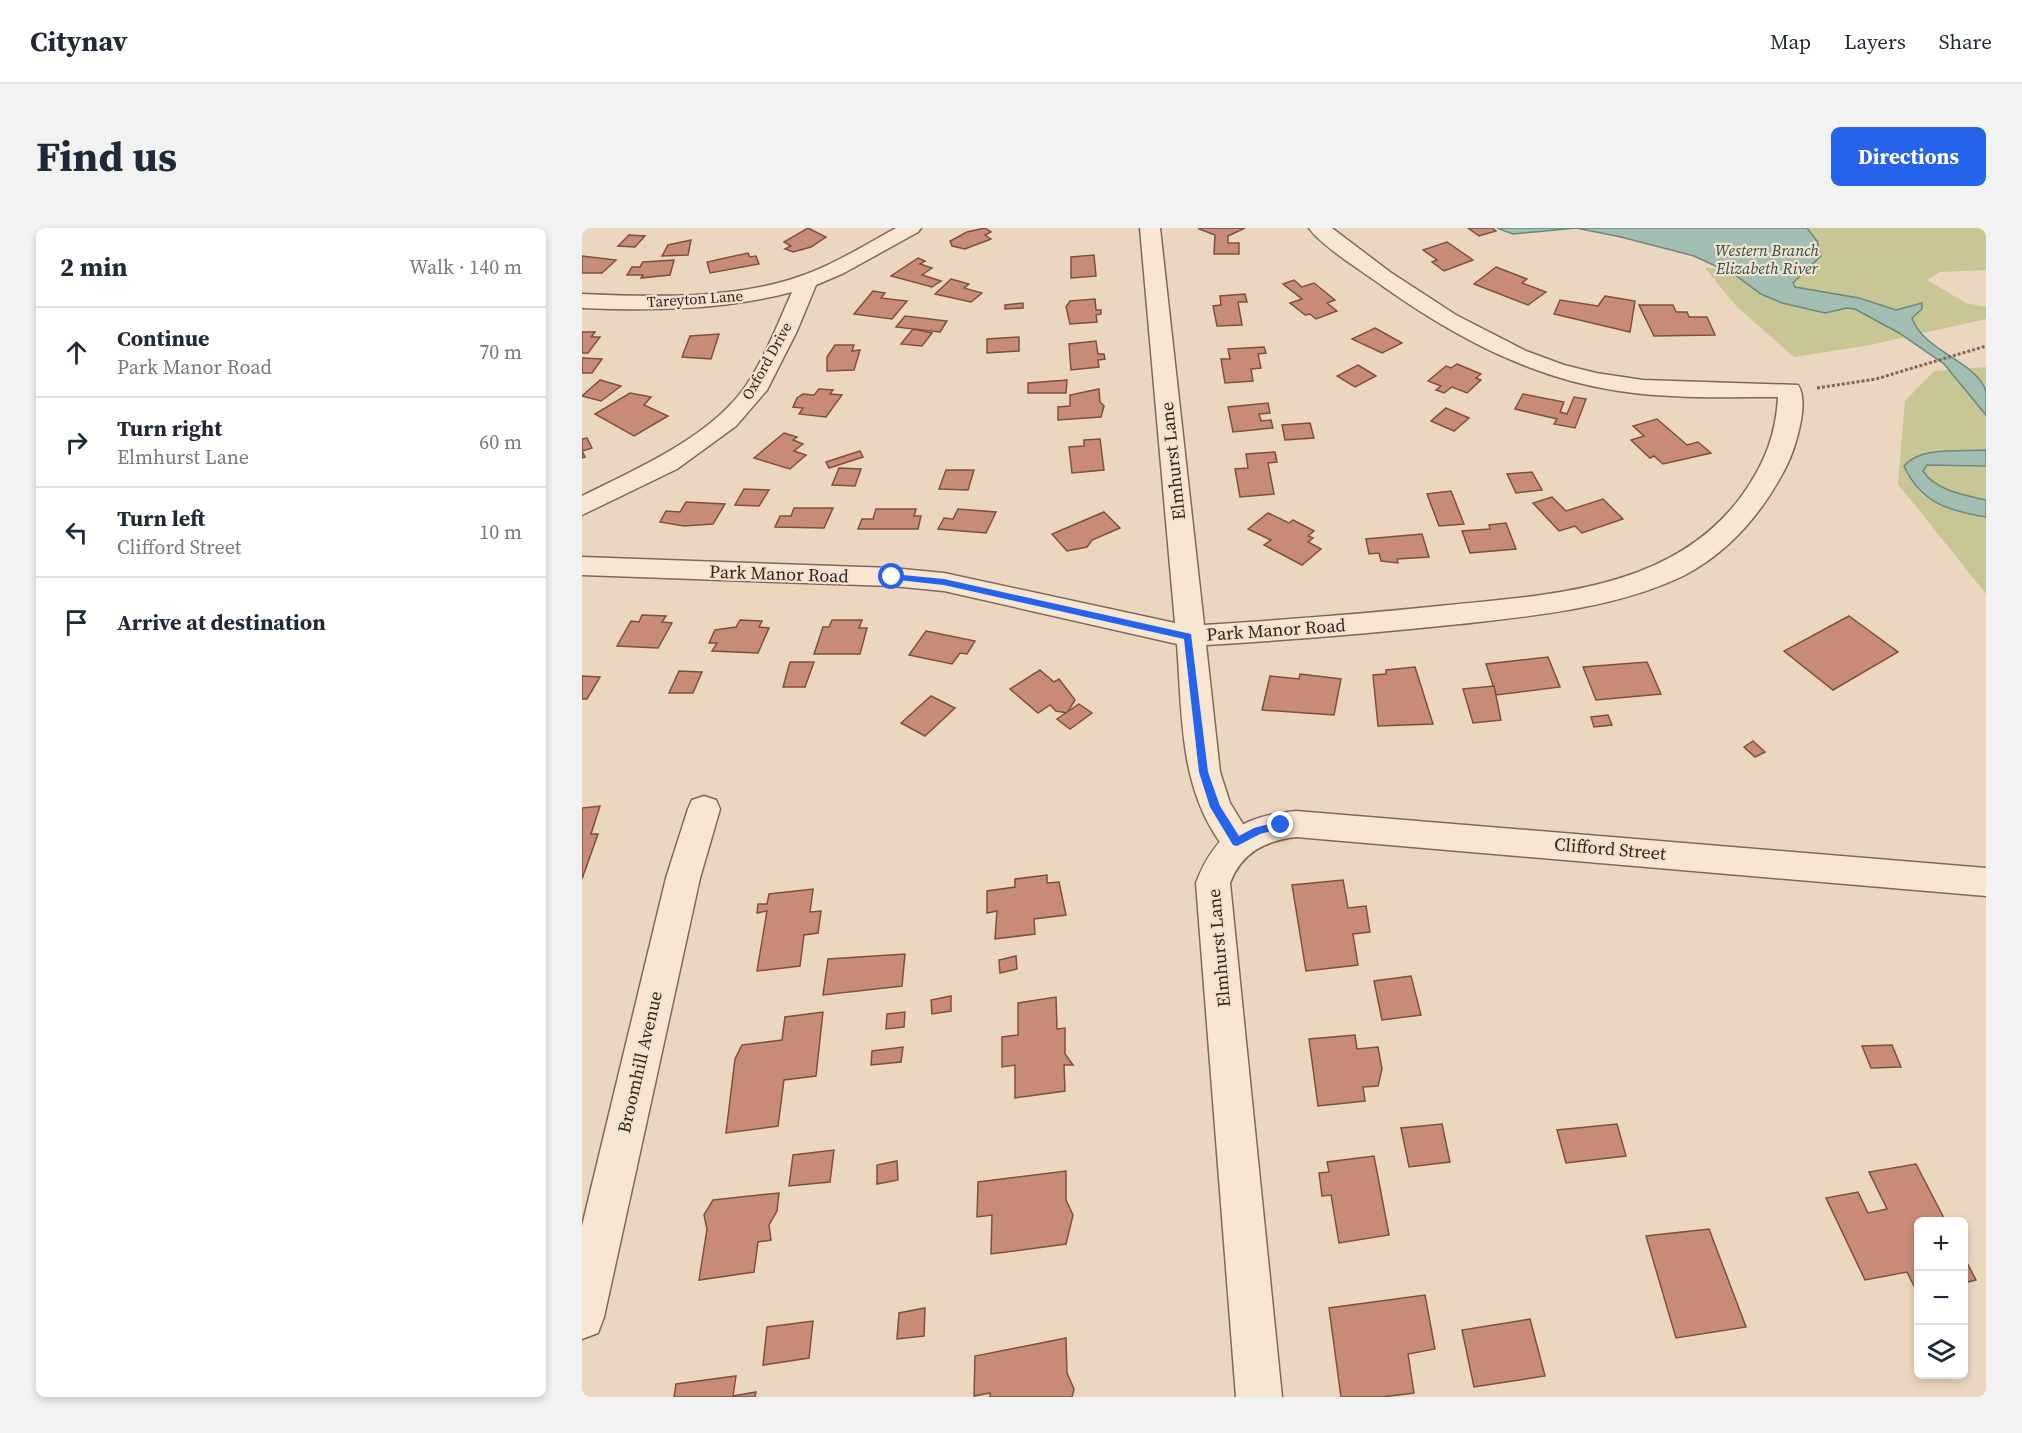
<!DOCTYPE html>
<html lang="en">
<head>
<meta charset="utf-8">
<style>
  :root { --surface:#fff; --page:#f2f2f3; --text:#1f2937; --muted:#747a83; --line:#e0e1e3; --accent:#2563eb }
  body { margin:0; font-family:"Source Serif 4",serif; background:var(--page); color:var(--text) }
  .controls { position:absolute; right:18px; bottom:18px; display:grid; overflow:hidden; border-radius:9px; box-shadow:0 3px 9px #0003 }
  .controls button { width:54px; height:54px; display:grid; place-items:center; padding:0; border:0; border-bottom:2px solid var(--line); background:var(--surface); color:var(--text); font:30px sans-serif }
  .stop { position:absolute; width:18px; height:18px; margin:-14px; border:4px solid #2563eb; border-radius:50%; background:#fff }
  .stop.end { background:#2563eb; border-color:#fff; box-shadow:0 2px 6px #0008 }
  .list { margin:0; padding:0; list-style:none }
  h2 { display:flex; justify-content:space-between; align-items:center; height:78px; margin:0; padding:0 24px; font-size:26px }
  h2 small { font-size:20px; font-weight:400; color:var(--muted) }
  .list li { display:grid; grid-template-columns:39px 1fr auto; gap:18px; align-items:center; box-sizing:border-box; height:90px; padding:0 24px; border-top:2px solid var(--line) }
  .list b { display:block; font-size:22px; white-space:nowrap }
  .list p { margin:0; font-size:20px; white-space:nowrap; color:var(--muted) }
  .list em { font-size:20px; font-style:normal; color:var(--muted) }
  .icon { flex:none; width:33px; height:33px; fill:none; stroke:currentColor; stroke-width:2; stroke-linecap:round; stroke-linejoin:round }
  .map { position:relative; flex:none; width:1404px; height:1169px; overflow:hidden; border-radius:9px }
  header { display:flex; align-items:center; gap:36px; box-sizing:border-box; height:84px; padding:0 30px; background:var(--surface); border-bottom:2px solid var(--line) }
  header strong { font-size:28px }
  nav { display:flex; gap:33px; margin-inline-start:auto; font-size:21px }
  .intro { display:flex; align-items:center; justify-content:space-between; box-sizing:border-box; height:144px; padding:0 36px }
  h1 { margin:0; font-size:42px }
  .button { padding:15px 27px; border-radius:9px; background:var(--accent); color:#fff; font-size:21px; font-weight:700 }
  main { display:flex; gap:36px; padding:0 36px }
  aside { flex:1; background:var(--surface); border-radius:9px; box-shadow:0 3px 9px #0003 }
  .map>svg:first-child { display:block }
  .green { fill:#c8c694 }
  .water { fill:#a2bdb1; stroke:#6a8a7d; stroke-width:1.5 }
  .building { fill:#c78b77; stroke:#804f40; stroke-width:1.5 }
  .lines { fill:none; stroke-linecap:round; stroke-linejoin:round }
  .minor-casing { stroke:#836859; stroke-width:3 }
  .tertiary-casing { stroke:#836859; stroke-width:3 }
  .path { stroke:#836859; stroke-width:3; stroke-dasharray:3 2; stroke-linecap:butt }
  .minor { fill:#f6e6d2; fill-rule:evenodd }
  .tertiary { fill:#f6e6d2; fill-rule:evenodd }
  .route { fill:#2563eb }
  .labels { text-anchor:middle; stroke-width:4.5; stroke-linejoin:round; paint-order:stroke }
  .far-street-label { font-size:15px; fill:#33241c; stroke:#f3e2ce }
  .far-water-label { font-size:16px; font-style:italic; fill:#2c524a; stroke:#f3e2ce }
  .street-label { font-size:18px; fill:#33241c; stroke:#f3e2ce }
</style>
</head>
<body>
<header>
<strong>Citynav</strong>
<nav><a>Map</a><a>Layers</a><a>Share</a></nav>
</header>
<div class="intro"><h1>Find us</h1><a class="button">Directions</a></div>
<main>
<aside>
<h2>2 min<small>Walk · 140 m</small></h2>
<ul class="list">
<li><svg class="icon" aria-label="ahead" viewBox="0 0 24 24"><path d="M12 20V5M6 11l6-6 6 6"/></svg><div><b>Continue</b><p>Park Manor Road</p></div><em>70 m</em></li>
<li><svg class="icon" aria-label="right" viewBox="0 0 24 24"><path d="M7 20v-9h11M14 6l5 5-5 5"/></svg><div><b>Turn right</b><p>Elmhurst Lane</p></div><em>60 m</em></li>
<li><svg class="icon" aria-label="left" viewBox="0 0 24 24"><path d="M17 20v-9H6M10 6l-5 5 5 5"/></svg><div><b>Turn left</b><p>Clifford Street</p></div><em>10 m</em></li>
<li><svg class="icon" aria-label="arrive" viewBox="0 0 24 24"><path d="M6 21V4h12l-3 4 3 4H6"/></svg><div><b>Arrive at destination</b></div></li>
</ul>
</aside>
<div class="map">
<svg width="1404" height="1169" viewBox="0 0 1404 1169">
  <rect width="100%" height="100%" fill="#ebd7bf"/>
  <g class="green">
    <path d="M 1092,0 L 1404,0 L 1404,42 L 1358,44 L 1345,52 L 1384,75 L 1404,79 L 1404,91 L 1288,117 L 1212,129 L 1155,79 L 1123,40 L 1179,43 Z"/>
    <path d="M 1404,139 L 1404,366 L 1316,256 L 1323,173 L 1352,143 Z"/>
  </g>
  <g class="water">
    <path d="M 915,0 L 1225,0 L 1235,13 L 1239,28 L 1211,55 L 1213,59 L 1277,70 L 1314,82 L 1340,75 L 1340,81 L 1330,90 C 1341,123 1394,133 1404,163 C 1404,169 1404,180 1404,187 L 1362,136 L 1317,105 L 1273,81 L 1265,80 L 1243,85 L 1200,75 L 1179,66 L 1153,47 L 1112,28 L 1039,9 L 994,0 L 931,6 Z"/>
    <path d="M 1404,222 L 1404,238 L 1345,237 L 1341,243 C 1354,263 1383,267 1404,272 L 1404,289 C 1367,283 1339,275 1322,238 C 1338,218 1380,224 1404,222 Z"/>
  </g>
  <g class="building">
    <path d="M 226,0 L 244,9 L 229,19 L 211,24 L 203,21 L 209,18 L 202,14 Z"/>
    <path d="M 403,0 L 409,4 L 403,7 L 409,11 L 383,21 L 370,18 L 368,13 L 385,4 Z"/>
    <path d="M 619,0 L 663,0 L 646,8 L 646,15 L 657,15 L 657,26 L 632,26 L 633,7 L 617,1 Z"/>
    <path d="M 886,0 L 910,0 L 914,3 L 897,8 Z"/>
    <path d="M 47,7 L 63,8 L 53,19 L 36,18 Z"/>
    <path d="M 109,12 L 106,27 L 80,28 L 86,17 Z"/>
    <path d="M 865,14 L 891,32 L 862,43 L 850,34 L 855,32 L 841,22 Z"/>
    <path d="M 166,25 L 168,29 L 174,28 L 177,36 L 128,45 L 125,34 Z"/>
    <path d="M 512,27 L 514,48 L 489,50 L 489,29 Z"/>
    <path d="M 0,28 L 34,32 L 20,45 L 0,45 Z"/>
    <path d="M 336,30 L 343,33 L 338,36 L 350,40 L 340,47 L 359,53 L 350,59 L 309,48 Z"/>
    <path d="M 92,32 L 88,47 L 59,50 L 61,47 L 45,47 L 50,39 L 58,39 L 61,34 Z"/>
    <path d="M 914,39 L 945,51 L 940,55 L 964,64 L 946,77 L 892,56 Z"/>
    <path d="M 369,51 L 387,56 L 382,60 L 400,65 L 389,74 L 353,66 Z"/>
    <path d="M 712,52 L 720,59 L 732,55 L 753,72 L 745,75 L 755,83 L 734,91 L 728,86 L 723,87 L 708,75 L 720,71 L 701,56 Z"/>
    <path d="M 291,63 L 303,65 L 299,70 L 325,73 L 310,91 L 272,86 Z"/>
    <path d="M 663,66 L 665,74 L 656,74 L 660,97 L 635,98 L 631,78 L 639,77 L 638,68 Z"/>
    <path d="M 1023,68 L 1053,73 L 1048,104 L 972,86 L 978,72 L 1016,78 Z"/>
    <path d="M 513,71 L 514,82 L 519,82 L 519,86 L 514,87 L 515,94 L 488,96 L 484,79 L 488,73 Z"/>
    <path d="M 441,75 L 441,80 L 423,81 L 423,77 Z"/>
    <path d="M 1057,77 L 1091,77 L 1094,84 L 1105,84 L 1107,89 L 1125,89 L 1133,107 L 1072,108 Z"/>
    <path d="M 323,88 L 365,93 L 358,104 L 314,99 Z"/>
    <path d="M 793,100 L 820,115 L 800,125 L 770,111 Z"/>
    <path d="M 331,101 L 350,105 L 340,118 L 319,116 Z"/>
    <path d="M 0,104 L 13,104 L 9,109 L 18,109 L 6,125 L 0,125 Z"/>
    <path d="M 137,106 L 129,131 L 100,129 L 108,108 Z"/>
    <path d="M 437,109 L 437,123 L 405,125 L 405,111 Z"/>
    <path d="M 514,113 L 516,126 L 522,126 L 523,131 L 516,132 L 517,139 L 489,142 L 487,116 Z"/>
    <path d="M 253,117 L 272,117 L 270,123 L 278,122 L 272,142 L 245,143 L 245,129 Z"/>
    <path d="M 682,119 L 684,125 L 676,126 L 679,140 L 669,141 L 671,153 L 643,155 L 639,131 L 648,131 L 646,121 Z"/>
    <path d="M 0,130 L 20,131 L 10,145 L 0,145 Z"/>
    <path d="M 875,136 L 899,146 L 894,150 L 899,152 L 885,165 L 870,159 L 862,165 L 854,162 L 859,158 L 846,153 L 864,138 L 869,140 Z"/>
    <path d="M 776,137 L 794,148 L 773,159 L 755,148 Z"/>
    <path d="M 18,152 L 39,158 L 19,173 L 0,168 Z"/>
    <path d="M 485,152 L 484,165 L 446,165 L 446,155 Z"/>
    <path d="M 237,161 L 251,162 L 248,166 L 260,167 L 244,189 L 217,186 L 221,180 L 211,179 L 215,170 L 221,166 L 232,167 Z"/>
    <path d="M 517,161 L 518,174 L 522,178 L 519,189 L 476,192 L 476,179 L 488,178 L 488,167 Z"/>
    <path d="M 48,165 L 69,169 L 62,177 L 86,188 L 52,208 L 13,186 Z"/>
    <path d="M 941,166 L 982,174 L 978,184 L 985,186 L 992,169 L 1004,171 L 993,200 L 972,196 L 975,191 L 933,181 Z"/>
    <path d="M 686,175 L 688,185 L 677,186 L 679,193 L 689,192 L 691,200 L 651,204 L 646,179 Z"/>
    <path d="M 864,180 L 887,190 L 872,203 L 849,193 Z"/>
    <path d="M 1075,191 L 1105,217 L 1116,214 L 1129,225 L 1081,236 L 1072,228 L 1068,230 L 1049,212 L 1062,208 L 1051,198 Z"/>
    <path d="M 728,195 L 732,210 L 703,212 L 700,197 Z"/>
    <path d="M 202,205 L 215,209 L 211,212 L 221,216 L 212,223 L 224,227 L 208,241 L 172,230 Z"/>
    <path d="M 5,210 L 10,220 L 0,223 L 3,229 L 0,230 L 0,211 Z"/>
    <path d="M 518,211 L 522,242 L 490,245 L 487,219 L 502,218 L 502,212 Z"/>
    <path d="M 278,223 L 281,229 L 247,240 L 244,234 Z"/>
    <path d="M 693,224 L 695,234 L 686,235 L 692,266 L 658,269 L 653,241 L 666,240 L 664,226 Z"/>
    <path d="M 257,240 L 279,241 L 273,258 L 250,257 Z"/>
    <path d="M 364,242 L 392,242 L 386,262 L 357,261 Z"/>
    <path d="M 950,244 L 960,262 L 934,265 L 925,246 Z"/>
    <path d="M 162,261 L 187,262 L 177,278 L 153,277 Z"/>
    <path d="M 869,263 L 882,296 L 857,298 L 845,266 Z"/>
    <path d="M 970,269 L 984,283 L 1021,271 L 1041,291 L 1000,305 L 993,298 L 977,303 L 951,275 Z"/>
    <path d="M 104,274 L 143,276 L 131,296 L 102,298 L 78,294 L 84,283 L 98,284 Z"/>
    <path d="M 212,280 L 251,280 L 242,300 L 193,299 L 198,288 L 209,288 Z"/>
    <path d="M 294,281 L 334,281 L 332,288 L 339,288 L 336,301 L 276,301 L 280,291 L 291,291 Z"/>
    <path d="M 376,281 L 414,284 L 404,305 L 356,301 L 362,290 L 371,291 Z"/>
    <path d="M 522,284 L 538,300 L 510,312 L 505,319 L 485,323 L 470,306 Z"/>
    <path d="M 686,285 L 707,295 L 711,292 L 732,303 L 726,308 L 731,310 L 726,314 L 739,321 L 720,337 L 682,317 L 689,312 L 666,301 Z"/>
    <path d="M 924,295 L 934,321 L 888,325 L 880,303 L 908,301 L 907,297 Z"/>
    <path d="M 840,306 L 847,329 L 815,331 L 816,335 L 799,333 L 797,325 L 787,326 L 784,311 Z"/>
    <path d="M 60,387 L 84,388 L 80,394 L 90,395 L 76,420 L 35,418 L 49,393 L 57,394 Z"/>
    <path d="M 1267,388 L 1316,424 L 1251,462 L 1202,423 Z"/>
    <path d="M 158,392 L 180,393 L 177,399 L 187,400 L 176,425 L 130,423 L 135,415 L 127,415 L 133,402 L 154,399 Z"/>
    <path d="M 250,392 L 280,392 L 277,400 L 285,400 L 278,426 L 232,426 L 241,399 L 247,399 Z"/>
    <path d="M 344,403 L 393,413 L 385,426 L 378,425 L 370,436 L 327,427 Z"/>
    <path d="M 966,429 L 978,459 L 914,467 L 904,436 Z"/>
    <path d="M 208,434 L 232,434 L 223,459 L 201,459 Z"/>
    <path d="M 1065,434 L 1079,466 L 1014,472 L 1001,439 Z"/>
    <path d="M 833,439 L 851,496 L 796,498 L 791,447 L 804,446 L 804,442 Z"/>
    <path d="M 458,442 L 472,454 L 477,451 L 493,472 L 485,485 L 474,483 L 468,477 L 456,485 L 428,461 Z"/>
    <path d="M 97,443 L 120,444 L 111,465 L 87,465 Z"/>
    <path d="M 718,446 L 759,451 L 752,487 L 680,482 L 688,448 L 717,451 Z"/>
    <path d="M 0,448 L 18,449 L 5,471 L 0,471 Z"/>
    <path d="M 912,458 L 919,492 L 891,495 L 881,461 Z"/>
    <path d="M 349,468 L 373,480 L 343,508 L 319,495 Z"/>
    <path d="M 497,476 L 510,485 L 488,501 L 475,491 Z"/>
    <path d="M 1026,487 L 1030,497 L 1012,499 L 1009,489 Z"/>
    <path d="M 1171,513 L 1183,524 L 1173,529 L 1162,519 Z"/>
    <path d="M 18,578 L 9,606 L 16,606 L 0,651 L 0,580 Z"/>
    <path d="M 465,647 L 465,655 L 477,654 L 484,687 L 452,691 L 453,706 L 413,711 L 415,683 L 405,685 L 405,663 L 433,659 L 433,651 Z"/>
    <path d="M 761,652 L 766,680 L 784,678 L 788,704 L 771,706 L 776,737 L 724,743 L 710,657 Z"/>
    <path d="M 231,661 L 228,684 L 239,683 L 236,705 L 222,707 L 218,738 L 175,743 L 185,683 L 175,685 L 176,676 L 185,676 L 187,666 Z"/>
    <path d="M 323,726 L 320,758 L 241,767 L 246,731 Z"/>
    <path d="M 434,728 L 435,741 L 418,745 L 417,732 Z"/>
    <path d="M 829,748 L 839,787 L 800,792 L 792,753 Z"/>
    <path d="M 369,768 L 369,783 L 350,786 L 349,772 Z"/>
    <path d="M 474,769 L 475,801 L 483,800 L 483,826 L 491,837 L 482,837 L 483,863 L 433,870 L 433,837 L 420,839 L 420,809 L 436,807 L 436,775 Z"/>
    <path d="M 241,784 L 234,848 L 202,852 L 196,898 L 144,905 L 153,831 L 160,817 L 200,812 L 203,789 Z"/>
    <path d="M 323,784 L 322,799 L 304,801 L 305,786 Z"/>
    <path d="M 773,807 L 775,821 L 796,819 L 800,841 L 796,858 L 781,859 L 783,873 L 736,878 L 727,811 Z"/>
    <path d="M 1310,817 L 1319,839 L 1289,840 L 1280,818 Z"/>
    <path d="M 321,819 L 319,834 L 289,837 L 290,823 Z"/>
    <path d="M 860,896 L 868,934 L 827,939 L 819,900 Z"/>
    <path d="M 1035,896 L 1044,928 L 984,935 L 975,902 Z"/>
    <path d="M 252,922 L 248,954 L 207,958 L 211,927 Z"/>
    <path d="M 792,928 L 807,1007 L 757,1015 L 749,967 L 740,968 L 737,945 L 747,944 L 745,934 Z"/>
    <path d="M 315,933 L 316,952 L 295,956 L 295,937 Z"/>
    <path d="M 1334,936 L 1364,994 L 1336,994 L 1336,1058 L 1332,1058 L 1325,1044 L 1283,1052 L 1244,970 L 1276,964 L 1286,985 L 1305,981 L 1287,944 Z"/>
    <path d="M 484,943 L 484,972 L 491,987 L 484,1016 L 409,1026 L 410,987 L 395,989 L 396,954 Z"/>
    <path d="M 197,965 L 195,983 L 187,997 L 189,1012 L 176,1014 L 172,1044 L 117,1052 L 125,1001 L 122,987 L 131,972 Z"/>
    <path d="M 1127,1001 L 1164,1099 L 1094,1110 L 1064,1008 Z"/>
    <path d="M 1382,1029 L 1394,1052 L 1382,1055 Z"/>
    <path d="M 843,1067 L 853,1121 L 826,1126 L 832,1165 L 800,1169 L 759,1169 L 747,1080 Z"/>
    <path d="M 343,1080 L 342,1108 L 315,1111 L 317,1085 Z"/>
    <path d="M 948,1091 L 963,1148 L 892,1159 L 880,1102 Z"/>
    <path d="M 231,1093 L 227,1130 L 181,1137 L 185,1099 Z"/>
    <path d="M 484,1110 L 485,1145 L 492,1161 L 490,1169 L 408,1169 L 408,1165 L 392,1168 L 393,1128 Z"/>
    <path d="M 154,1148 L 151,1168 L 174,1164 L 173,1169 L 92,1169 L 94,1156 Z"/>
  </g>
  <g class="lines">
    <defs>
      <g id="minor">
        <path d="M 314,0 L 339,0 L 336,4 L 262,45 L 234,57 L 215,103 L 185,162 L 154,198 L 95,241 L 0,287 L 0,268 C 54,241 127,210 163,159 C 183,130 196,95 210,64 C 141,82 70,83 0,80 L 0,66 C 71,69 151,72 219,48 C 253,36 283,17 314,0 Z"/>
        <path d="M 558,0 L 578,0 L 622,397 C 701,392 779,386 857,378 C 966,367 1092,363 1161,266 C 1183,235 1194,206 1196,169 C 1143,169 1089,171 1037,163 C 949,150 873,109 802,59 C 783,45 739,18 727,0 L 750,0 L 808,44 L 874,87 L 944,123 L 982,137 L 1014,145 L 1061,152 L 1216,157 C 1228,174 1213,222 1204,239 C 1181,284 1148,323 1103,347 C 1036,380 951,388 878,396 C 793,405 709,412 624,417 L 638,544 L 648,575 L 672,614 L 667,624 C 647,630 642,621 632,605 C 597,549 600,480 595,416 L 362,363 L 310,358 L 0,347 L 0,329 L 310,340 L 362,345 L 593,395 Z"/>
        <path d="M 122,568 L 134,572 L 138,581 L 118,650 L 22,1089 L 16,1105 L 0,1111 L 0,998 L 84,650 L 106,581 L 110,572 Z"/>
      </g>
      <path id="tertiary" d="M 714,583 L 1404,640 L 1404,668 L 714,609 C 683,613 660,624 648,655 L 700,1169 L 654,1169 L 614,655 C 633,605 661,588 714,583 Z"/>
    </defs>
    <use href="#minor" class="minor-casing"/>
    <use href="#tertiary" class="tertiary-casing"/>
    <path class="path" d="M 1235,160 L 1294,151 L 1404,118"/>
    <use href="#minor" class="minor"/>
    <use href="#tertiary" class="tertiary"/>
  </g>
  <path class="route" d="M 310,346 L 362,351 L 609,406 L 626,544 L 638,578 L 657,608 L 672,600 L 699,593 L 704,597 L 703,599 L 678,606 L 655,618 L 651,617 L 628,579 L 617,544 L 602,411 L 362,357 L 307,351 Z"/>
  <g class="labels">
    <g class="far-street-label">
      <text transform="translate(113 71) rotate(-4)" y="5">Tareyton Lane</text>
      <text transform="translate(185 133) rotate(-61)" y="5">Oxford Drive</text>
    </g>
    <g class="far-water-label">
      <text x="1185" y="28">Western Branch<tspan x="1185" dy="18">Elizabeth River</tspan></text>
    </g>
    <g class="street-label">
      <text transform="translate(591 233) rotate(-96)" y="6">Elmhurst Lane</text>
      <text transform="translate(197 346) rotate(2)" y="6">Park Manor Road</text>
      <text transform="translate(694 402) rotate(-4)" y="6">Park Manor Road</text>
      <text transform="translate(1028 621) rotate(5)" y="6">Clifford Street</text>
      <text transform="translate(637 720) rotate(-95)" y="6">Elmhurst Lane</text>
      <text transform="translate(58 834) rotate(-77)" y="6">Broomhill Avenue</text>
    </g>
  </g>
</svg>
<div class="controls">
<button>+</button>
<button>−</button>
<button><svg class="icon" aria-label="layers" viewBox="0 0 24 24"><path d="M12 4l9 5-9 5-9-5zM3 14l9 5 9-5"/></svg></button>
</div>
<div class="stop" style="left:310px;top:349px"></div>
<div class="stop end" style="left:699px;top:597px"></div>
</div>
</main>
</body>
</html>
